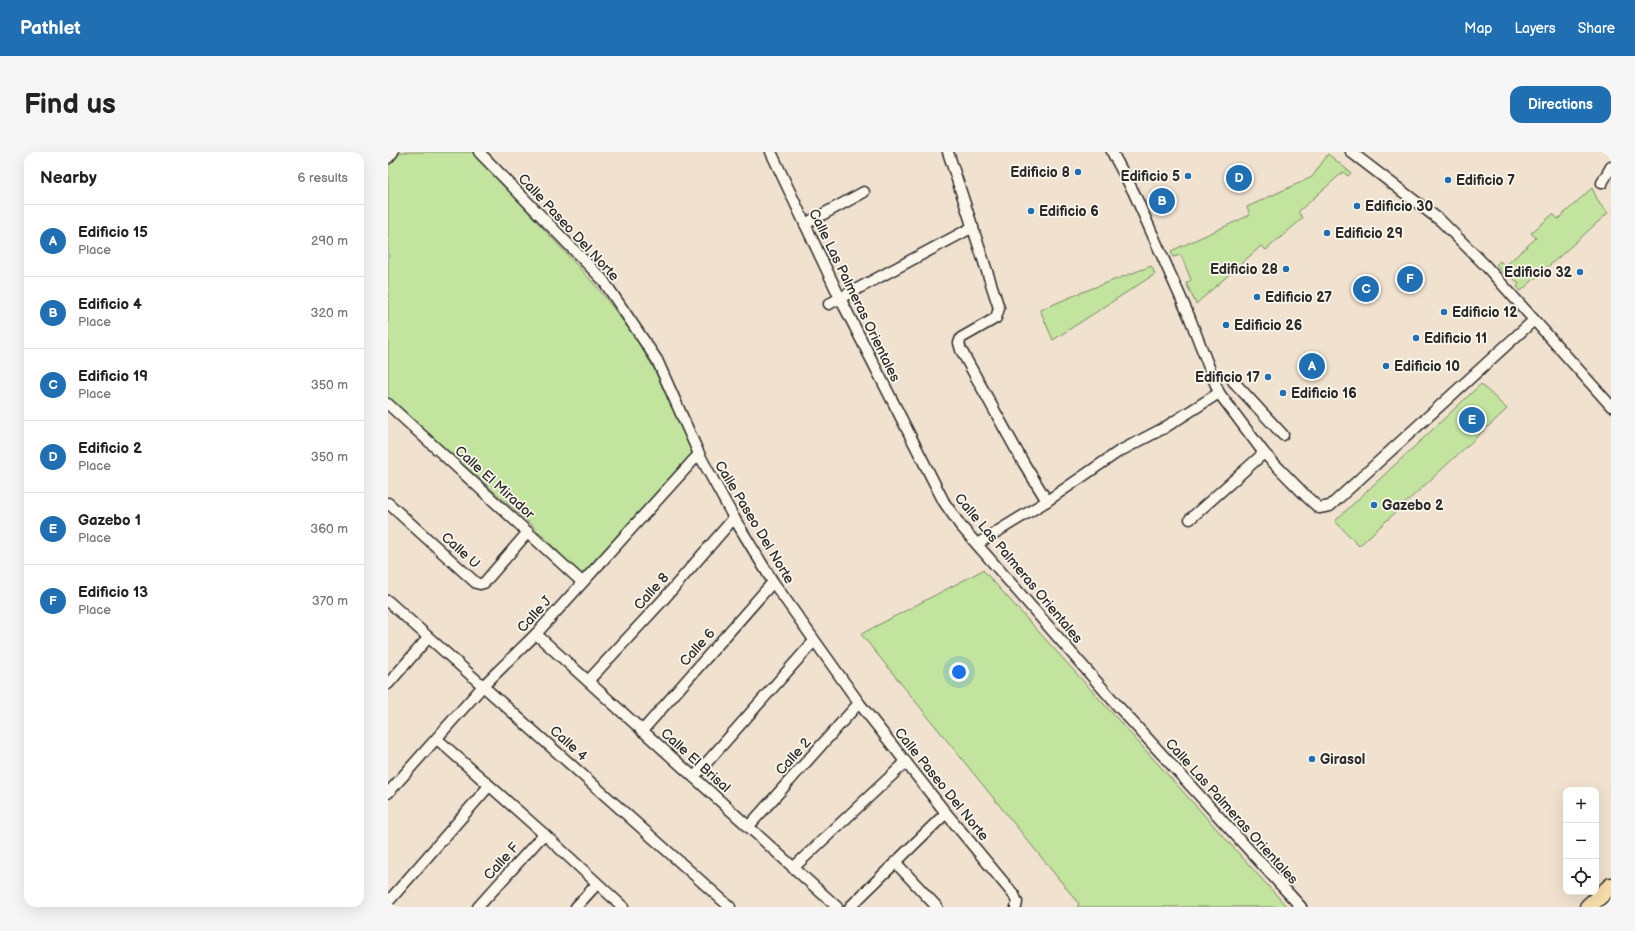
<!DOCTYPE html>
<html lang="en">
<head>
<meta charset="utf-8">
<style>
  :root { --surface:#fff; --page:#f6f6f6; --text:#222; --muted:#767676; --line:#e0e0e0; --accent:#1f6fb2 }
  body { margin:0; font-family:"Balsamiq Sans",sans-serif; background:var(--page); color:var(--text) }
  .controls { position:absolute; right:12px; bottom:12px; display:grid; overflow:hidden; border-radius:8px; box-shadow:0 4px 16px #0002 }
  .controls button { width:36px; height:36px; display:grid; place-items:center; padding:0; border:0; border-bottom:1px solid var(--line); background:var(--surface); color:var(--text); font:20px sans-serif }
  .you { position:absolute; left:571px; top:520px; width:14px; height:14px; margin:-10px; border:3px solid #fff; border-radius:50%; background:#1a73e8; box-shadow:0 0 0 6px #1a73e833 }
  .badge { display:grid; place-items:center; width:26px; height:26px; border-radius:50%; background:var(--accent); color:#fff; font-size:13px; font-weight:700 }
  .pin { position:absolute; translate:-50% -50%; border:2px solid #fff; box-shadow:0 1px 4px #0006 }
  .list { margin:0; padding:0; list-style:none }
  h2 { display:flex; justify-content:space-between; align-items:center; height:52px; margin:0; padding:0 16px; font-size:17px }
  h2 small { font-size:13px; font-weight:400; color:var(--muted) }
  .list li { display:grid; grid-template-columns:26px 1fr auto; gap:12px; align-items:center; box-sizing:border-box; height:72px; padding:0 16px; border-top:1px solid var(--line) }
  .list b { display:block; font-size:15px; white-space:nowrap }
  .list p { margin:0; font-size:13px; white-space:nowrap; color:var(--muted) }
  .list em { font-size:13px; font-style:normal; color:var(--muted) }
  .icon { flex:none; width:22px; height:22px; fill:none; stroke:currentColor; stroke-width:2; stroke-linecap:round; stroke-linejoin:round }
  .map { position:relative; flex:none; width:1223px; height:755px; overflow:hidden; border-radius:12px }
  header { display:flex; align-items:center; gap:24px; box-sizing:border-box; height:56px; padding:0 20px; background:var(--accent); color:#fff }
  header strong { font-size:19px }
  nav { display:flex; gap:22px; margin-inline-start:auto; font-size:14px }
  .intro { display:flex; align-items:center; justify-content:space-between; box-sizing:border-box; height:96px; padding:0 24px }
  h1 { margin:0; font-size:28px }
  .button { padding:10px 18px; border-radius:12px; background:var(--accent); color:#fff; font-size:14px; font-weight:700 }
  main { display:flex; gap:24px; padding:0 24px }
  aside { flex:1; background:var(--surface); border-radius:12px; box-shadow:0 4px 16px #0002 }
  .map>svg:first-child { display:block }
  .green { fill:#c2e49e; stroke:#768864 }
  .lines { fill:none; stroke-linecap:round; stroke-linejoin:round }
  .minor-casing { stroke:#2b2b2b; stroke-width:13 }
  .primary-casing { stroke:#2b2b2b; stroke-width:19 }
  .minor { stroke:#fbf7ec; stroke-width:10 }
  .primary { stroke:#f8deab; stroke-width:16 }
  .poi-dot { fill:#1f6fb2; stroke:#fbf7ec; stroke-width:1.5 }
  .labels { text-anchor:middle; stroke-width:3.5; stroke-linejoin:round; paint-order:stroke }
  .poi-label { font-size:14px; font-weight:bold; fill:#2b2b2b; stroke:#fbf7ec; text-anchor:start }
  .street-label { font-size:14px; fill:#2b2b2b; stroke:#fbf7ec }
</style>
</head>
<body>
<header>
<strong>Pathlet</strong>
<nav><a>Map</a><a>Layers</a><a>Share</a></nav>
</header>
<div class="intro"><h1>Find us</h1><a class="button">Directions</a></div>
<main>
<aside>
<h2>Nearby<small>6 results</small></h2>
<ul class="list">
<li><span class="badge">A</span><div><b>Edificio 15</b><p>Place</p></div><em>290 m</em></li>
<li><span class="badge">B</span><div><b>Edificio 4</b><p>Place</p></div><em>320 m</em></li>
<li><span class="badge">C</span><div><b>Edificio 19</b><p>Place</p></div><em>350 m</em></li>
<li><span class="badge">D</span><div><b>Edificio 2</b><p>Place</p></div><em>350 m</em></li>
<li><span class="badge">E</span><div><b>Gazebo 1</b><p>Place</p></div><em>360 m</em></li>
<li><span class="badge">F</span><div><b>Edificio 13</b><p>Place</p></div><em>370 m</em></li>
</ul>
</aside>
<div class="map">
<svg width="1223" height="755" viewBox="0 0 1223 755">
  <rect width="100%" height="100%" fill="#f1e1cf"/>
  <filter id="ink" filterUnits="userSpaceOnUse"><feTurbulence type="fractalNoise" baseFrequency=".025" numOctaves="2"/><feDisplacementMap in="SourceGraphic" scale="8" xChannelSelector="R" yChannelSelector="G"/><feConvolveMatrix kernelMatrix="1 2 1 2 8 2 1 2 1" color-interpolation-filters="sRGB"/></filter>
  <g filter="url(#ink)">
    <g class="green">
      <path d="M 13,0 L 85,0 L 210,136 L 244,181 L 264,213 L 305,300 L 193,423 L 146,375 L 0,246 L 0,15 Z"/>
      <path d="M 940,2 L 963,21 L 960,24 L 955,20 L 910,60 L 915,66 L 878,98 L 873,94 L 808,152 L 798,131 L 803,128 L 793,103 L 785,105 L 783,99 L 862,63 L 859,55 L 924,25 Z"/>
      <path d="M 1204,36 L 1211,51 L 1220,61 L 1133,139 L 1129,135 L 1131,132 L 1119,120 L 1116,122 L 1108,113 L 1112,109 L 1117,114 L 1148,86 L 1143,81 L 1165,62 L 1170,67 Z"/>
      <path d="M 763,114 L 767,122 L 665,188 L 652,158 L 697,139 Z"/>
      <path d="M 1093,232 L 1119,257 L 971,394 L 947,369 Z"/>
      <path d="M 595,418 L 899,755 L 689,755 L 691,752 L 473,482 Z"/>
    </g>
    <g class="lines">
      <defs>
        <g id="minor">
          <path d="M 91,0 L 215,128 L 269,208 L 311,302 L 346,366 L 385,430 L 471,551 L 558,661 L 626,743 L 629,750 L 628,755"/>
          <path d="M 383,0 L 452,146 L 556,350 L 572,373 L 729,553 L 913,755"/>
          <path d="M 560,0 L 611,156 L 608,166 L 573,186 L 571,191 L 573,198 L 635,310 L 659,349"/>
          <path d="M 724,0 L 746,41 L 801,164 L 831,241 L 876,301 L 920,346 L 931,356 L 942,354 L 1146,168"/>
          <path d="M 963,0 L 1053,69 L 1097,113 L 1223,254"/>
          <path d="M 0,6 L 5,0"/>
          <path d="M 1214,31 L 1223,15"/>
          <path d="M 417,72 L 476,40"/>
          <path d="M 441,152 L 585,75"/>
          <path d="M 845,229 L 895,283"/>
          <path d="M 0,252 L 194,430"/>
          <path d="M 0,351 L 88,431 L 92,432 L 96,431 L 140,380"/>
          <path d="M 802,367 L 876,301"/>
          <path d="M 589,392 L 659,349 L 730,300 L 776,276 L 831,241"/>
          <path d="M 0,449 L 342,755"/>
          <path d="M 148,482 L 449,755"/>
          <path d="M 200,529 L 275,448 L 346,366"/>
          <path d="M 0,532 L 40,486"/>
          <path d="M 254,579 L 385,430"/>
          <path d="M 49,587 L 156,682 L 235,755"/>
          <path d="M 306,625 L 426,489"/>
          <path d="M 0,641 L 95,534 L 148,482 L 311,302"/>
          <path d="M 360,675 L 471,551"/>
          <path d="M 507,710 L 549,755"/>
          <path d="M 405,716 L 518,610"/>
          <path d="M 0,750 L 101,634"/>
          <path d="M 90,755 L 156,682"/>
          <path d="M 188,755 L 209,732"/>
          <path d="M 462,755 L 558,661"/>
        </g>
        <path id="primary" d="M 1200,755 L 1223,734"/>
      </defs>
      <use href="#minor" class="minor-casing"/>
      <use href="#primary" class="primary-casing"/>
      <use href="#minor" class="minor"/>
      <use href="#primary" class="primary"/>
    </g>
  </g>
  <g class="poi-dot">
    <circle cx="690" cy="20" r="4"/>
    <circle cx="800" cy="24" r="4"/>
    <circle cx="1060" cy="28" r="4"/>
    <circle cx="969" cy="54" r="4"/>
    <circle cx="643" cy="59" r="4"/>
    <circle cx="939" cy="81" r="4"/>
    <circle cx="898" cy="117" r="4"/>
    <circle cx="1192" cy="120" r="4"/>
    <circle cx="869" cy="145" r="4"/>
    <circle cx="1056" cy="160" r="4"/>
    <circle cx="838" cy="173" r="4"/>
    <circle cx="1028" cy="186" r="4"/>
    <circle cx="998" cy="214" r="4"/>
    <circle cx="880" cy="225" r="4"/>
    <circle cx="895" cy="241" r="4"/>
    <circle cx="986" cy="353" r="4"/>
    <circle cx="924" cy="607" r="4"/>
  </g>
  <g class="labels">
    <g class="poi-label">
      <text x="682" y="25" text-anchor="end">Edificio 8</text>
      <text x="792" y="29" text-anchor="end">Edificio 5</text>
      <text x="1068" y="33">Edificio 7</text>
      <text x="977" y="59">Edificio 30</text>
      <text x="651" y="64">Edificio 6</text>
      <text x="947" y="86">Edificio 29</text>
      <text x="890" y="122" text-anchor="end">Edificio 28</text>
      <text x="1184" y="125" text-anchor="end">Edificio 32</text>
      <text x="877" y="150">Edificio 27</text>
      <text x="1064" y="165">Edificio 12</text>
      <text x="846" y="178">Edificio 26</text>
      <text x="1036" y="191">Edificio 11</text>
      <text x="1006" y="219">Edificio 10</text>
      <text x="872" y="230" text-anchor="end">Edificio 17</text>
      <text x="903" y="246">Edificio 16</text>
      <text x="994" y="358">Gazebo 2</text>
      <text x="932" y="612">Girasol</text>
    </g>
    <g class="street-label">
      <text transform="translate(181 75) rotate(47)" y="5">Calle Paseo Del Norte</text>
      <text transform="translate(467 143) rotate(64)" y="5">Calle Las Palmeras Orientales</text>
      <text transform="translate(107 330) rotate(42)" y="5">Calle El Mirador</text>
      <text transform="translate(367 370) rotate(59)" y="5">Calle Paseo Del Norte</text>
      <text transform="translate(73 398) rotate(42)" y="5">Calle U</text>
      <text transform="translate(631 416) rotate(50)" y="5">Calle Las Palmeras Orientales</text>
      <text transform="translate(263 439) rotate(-48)" y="5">Calle 8</text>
      <text transform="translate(146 462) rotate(-48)" y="5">Calle J</text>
      <text transform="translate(309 495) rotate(-48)" y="5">Calle 6</text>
      <text transform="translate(181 591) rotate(42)" y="5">Calle 4</text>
      <text transform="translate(405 604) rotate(-48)" y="5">Calle 2</text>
      <text transform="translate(308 608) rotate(42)" y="5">Calle El Brisal</text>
      <text transform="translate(554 632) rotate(51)" y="5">Calle Paseo Del Norte</text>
      <text transform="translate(844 659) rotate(48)" y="5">Calle Las Palmeras Orientales</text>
      <text transform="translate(113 709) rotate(-48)" y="5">Calle F</text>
    </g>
  </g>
</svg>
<div class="controls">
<button>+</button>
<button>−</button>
<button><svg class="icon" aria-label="locate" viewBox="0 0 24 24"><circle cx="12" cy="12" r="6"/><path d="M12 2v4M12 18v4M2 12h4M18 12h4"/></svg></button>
</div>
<div class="you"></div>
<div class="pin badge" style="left:924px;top:214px">A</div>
<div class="pin badge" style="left:774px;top:49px">B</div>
<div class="pin badge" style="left:978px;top:137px">C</div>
<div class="pin badge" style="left:851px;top:26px">D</div>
<div class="pin badge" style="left:1084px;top:268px">E</div>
<div class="pin badge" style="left:1022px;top:127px">F</div>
</div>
</main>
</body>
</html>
